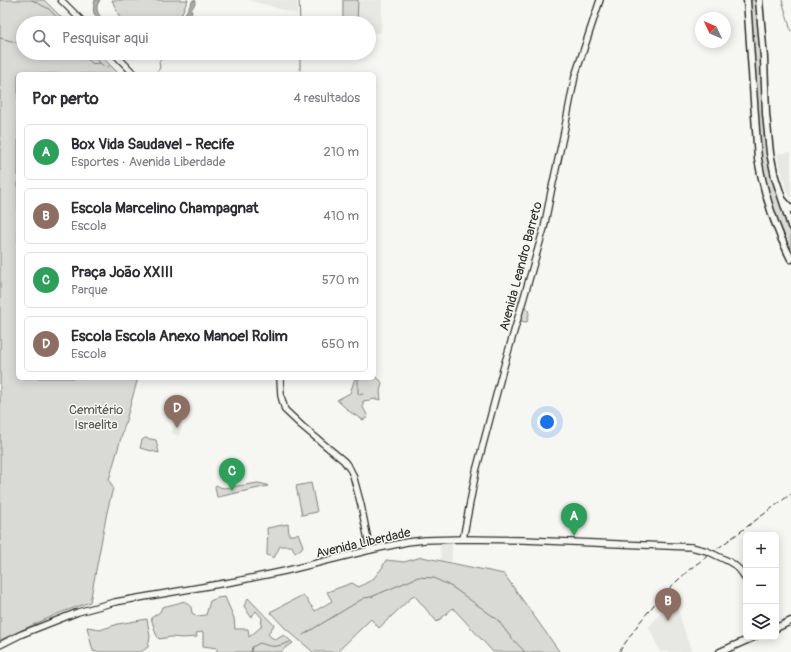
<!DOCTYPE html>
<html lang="pt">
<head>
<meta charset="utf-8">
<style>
  :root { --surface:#fff; --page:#f7f7f7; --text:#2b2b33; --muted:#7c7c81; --line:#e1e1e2; --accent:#d93025 }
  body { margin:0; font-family:Pangolin,sans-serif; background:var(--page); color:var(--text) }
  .controls { position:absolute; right:12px; bottom:12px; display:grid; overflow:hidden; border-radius:6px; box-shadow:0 2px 10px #0003 }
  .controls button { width:36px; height:36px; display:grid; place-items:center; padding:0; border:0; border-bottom:1px solid var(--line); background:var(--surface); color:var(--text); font:20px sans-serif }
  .compass { position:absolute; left:695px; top:12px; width:36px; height:36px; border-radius:50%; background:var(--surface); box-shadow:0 2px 10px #0003; rotate:314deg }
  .you { position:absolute; left:547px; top:422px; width:14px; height:14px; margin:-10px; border:3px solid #fff; border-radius:50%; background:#1a73e8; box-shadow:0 0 0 6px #1a73e833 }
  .badge { display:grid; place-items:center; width:26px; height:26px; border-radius:50%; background:var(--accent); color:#fff; font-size:13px; font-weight:700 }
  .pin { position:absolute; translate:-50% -33px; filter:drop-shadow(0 1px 2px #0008) }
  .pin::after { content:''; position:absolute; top:21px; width:14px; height:12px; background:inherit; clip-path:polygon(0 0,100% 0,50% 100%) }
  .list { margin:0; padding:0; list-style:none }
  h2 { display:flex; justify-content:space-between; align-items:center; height:52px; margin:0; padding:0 16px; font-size:17px }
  h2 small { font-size:13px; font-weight:400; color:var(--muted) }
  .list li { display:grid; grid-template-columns:26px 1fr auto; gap:12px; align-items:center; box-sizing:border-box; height:56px; margin:0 8px 8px; padding:0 8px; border:1px solid var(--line); border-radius:6px }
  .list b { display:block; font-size:15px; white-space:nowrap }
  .list p { margin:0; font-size:13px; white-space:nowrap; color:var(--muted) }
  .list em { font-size:13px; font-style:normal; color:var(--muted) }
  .icon { flex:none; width:22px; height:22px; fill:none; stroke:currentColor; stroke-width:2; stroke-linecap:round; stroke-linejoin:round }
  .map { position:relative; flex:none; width:791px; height:652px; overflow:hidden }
  .search { position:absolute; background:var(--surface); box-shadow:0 2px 10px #0003; left:16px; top:16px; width:360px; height:44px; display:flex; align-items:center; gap:10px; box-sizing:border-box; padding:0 14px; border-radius:22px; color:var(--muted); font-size:15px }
  .panel { position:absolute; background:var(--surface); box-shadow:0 2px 10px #0003; left:16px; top:72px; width:360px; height:308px; border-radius:6px }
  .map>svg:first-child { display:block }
  .built { fill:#e7e7e3 }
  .green { fill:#d9d9d5; stroke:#828280 }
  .water { fill:#aeaeab; stroke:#7a7a78 }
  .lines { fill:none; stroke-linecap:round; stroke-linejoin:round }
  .stream { stroke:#7a7a78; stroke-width:1 }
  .secondary-casing { stroke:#2b2b2b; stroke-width:8 }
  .primary-casing { stroke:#2b2b2b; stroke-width:9 }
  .trunk-casing { stroke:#2b2b2b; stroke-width:9 }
  .secondary { stroke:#f6f6f2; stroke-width:5.5 }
  .primary { stroke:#f6f6f2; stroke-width:6 }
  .trunk { stroke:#f6f6f2; stroke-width:6 }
  .rail { stroke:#2b2b2b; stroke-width:1; stroke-dasharray:6 3; stroke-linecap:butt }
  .secondary-bridge-casing { stroke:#2b2b2b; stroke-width:8; stroke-linecap:butt }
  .secondary-bridge { stroke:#f6f6f2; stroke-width:5.5 }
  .labels { text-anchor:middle; stroke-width:3; stroke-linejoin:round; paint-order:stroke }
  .street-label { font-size:13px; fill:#2b2b2b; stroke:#f6f6f2 }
  .park-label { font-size:13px; fill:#565656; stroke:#f6f6f2 }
</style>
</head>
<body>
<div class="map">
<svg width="791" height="652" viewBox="0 0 791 652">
  <rect width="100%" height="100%" fill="#f6f6f2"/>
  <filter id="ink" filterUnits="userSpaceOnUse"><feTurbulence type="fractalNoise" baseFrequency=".025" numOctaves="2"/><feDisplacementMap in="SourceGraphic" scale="8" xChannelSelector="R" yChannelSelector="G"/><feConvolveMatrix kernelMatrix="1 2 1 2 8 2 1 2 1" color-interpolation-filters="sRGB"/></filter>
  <g filter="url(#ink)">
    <g class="built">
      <path d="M 249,0 L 297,0 L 297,14 Z"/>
      <path d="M 342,0 L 382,0 L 381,31 L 380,33 L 369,33 L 369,23 L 342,23 Z"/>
      <path d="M 791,152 L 791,198 L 786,190 L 777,154 Z"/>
      <path d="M 175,421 L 182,422 L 179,436 L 172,434 Z"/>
      <path d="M 452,543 L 452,561 L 441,560 L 440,544 Z"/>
      <path d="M 674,597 L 687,639 L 692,652 L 660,652 L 649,627 Z"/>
    </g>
    <g class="green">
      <path d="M 0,0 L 44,0 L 67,23 L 23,23 L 23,53 L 98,53 L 119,74 L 18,74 L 18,378 L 138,378 L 109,480 L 113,488 L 107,512 L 90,602 L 57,614 L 0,640 Z"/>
      <path d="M 112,0 L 188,0 L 177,23 L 122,23 Z"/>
      <path d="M 343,0 L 358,0 L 357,23 L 343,23 Z"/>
      <path d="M 748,0 L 757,0 L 758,11 L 765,114 L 784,214 L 791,233 L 791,250 L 778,221 L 767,188 L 761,165 Z"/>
      <path d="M 523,307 L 528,310 L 529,314 L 527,322 L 519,321 Z"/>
      <path d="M 374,375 L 380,380 L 382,383 L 380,392 L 381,400 L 376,399 L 363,401 L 363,407 L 368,417 L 363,420 L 350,412 L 337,400 L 350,393 L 355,378 L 374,378 Z"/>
      <path d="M 145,438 L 156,440 L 159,453 L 140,448 L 142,440 Z"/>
      <path d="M 258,483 L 267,485 L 268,486 L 218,497 L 217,497 L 215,487 L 216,485 L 220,487 L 224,488 Z"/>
      <path d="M 311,483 L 317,512 L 302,515 L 296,486 Z"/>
      <path d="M 288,524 L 289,535 L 295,535 L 298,533 L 303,546 L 301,549 L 295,553 L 292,546 L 280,546 L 274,558 L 267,555 C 267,546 268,537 267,528 Z"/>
      <path d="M 422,557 L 504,574 L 559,651 L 558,652 L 493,652 L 453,608 L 437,622 L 414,595 L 379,628 L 371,619 L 337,652 L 313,652 L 285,628 L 270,612 L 303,595 L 315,611 L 332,601 L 327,592 L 352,583 L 359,587 L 373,579 L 382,568 L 386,560 L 404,562 Z"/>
      <path d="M 225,597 L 234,618 L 235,629 L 248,629 L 249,637 L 261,627 L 262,618 L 256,611 L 251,617 L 244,606 L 248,598 L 274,625 L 268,634 L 272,638 L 277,639 L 284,635 L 293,643 L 285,648 L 281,652 L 217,652 L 217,648 L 203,646 L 203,632 L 196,633 L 197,637 L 182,638 L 171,637 L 159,639 L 156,634 L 151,618 L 160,612 L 162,607 C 169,605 177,604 184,601 L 191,607 L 192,613 L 197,616 L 206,615 L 210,601 L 217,598 Z"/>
      <path d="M 147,619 L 150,637 L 148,647 L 141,652 L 97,652 L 93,651 L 87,627 L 94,628 L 100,630 L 118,624 Z"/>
    </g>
    <g class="water">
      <path d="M 95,0 L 100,0 C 99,2 97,4 97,7 C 96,12 102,19 105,23 L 100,23 C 93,13 92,12 95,0 Z"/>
      <path d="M 193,0 L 195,0 L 196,2 L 191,10 L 192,13 L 188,15 L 184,23 L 178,23 L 185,14 Z"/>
    </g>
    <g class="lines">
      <g class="stream">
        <path d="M 32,0 L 49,9 L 62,23"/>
        <path d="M 299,0 L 300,23"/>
        <path d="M 782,0 L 791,31"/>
        <path d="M 0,38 L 23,44"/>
        <path d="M 72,53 C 76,55 81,56 85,58 C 93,62 89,65 100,63 L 106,68 L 109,66"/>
        <path d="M 91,53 L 100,63"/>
        <path d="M 300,53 L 300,70"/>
        <path d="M 155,74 L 160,68 L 159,62 L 164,53"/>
        <path d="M 358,378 L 358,393 L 359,395 L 363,394"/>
        <path d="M 303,635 L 364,598 L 371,597 L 409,581 L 418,577 L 434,578 L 452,587 L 497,619 L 509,635 L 525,652"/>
        <path d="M 251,652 L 252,647 L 260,643 C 273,648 277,647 290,642"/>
      </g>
      <defs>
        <g id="secondary">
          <path d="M 61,0 L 84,23"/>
          <path d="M 114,53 L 134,74"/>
          <path d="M 280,378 L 281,396 L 285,410 L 302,426 L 344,461 L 350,469 L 353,475 L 361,505 L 370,550"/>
          <path d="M 463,539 L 476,471 L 502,373 L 544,228 L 551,192 L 564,132 L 575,76 L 600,0"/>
          <path d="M 728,561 C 736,565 742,571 746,580"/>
          <path d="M 0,645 L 22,634 L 78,612 L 115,602 L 237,581 L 285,571 L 370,550 L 407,542 L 425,540 L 463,539 L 523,540 L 691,547"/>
        </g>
        <g id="primary">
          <path d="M 776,628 L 791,621"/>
          <path d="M 720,652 L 754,637"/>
        </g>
        <g id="trunk">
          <path d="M 747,0 L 758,159 C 764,193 775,228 791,259"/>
          <path d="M 759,0 L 764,58 L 766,114 L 770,153 L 775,177 L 791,226"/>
          <path d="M 783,200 L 791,209"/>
        </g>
      </defs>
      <use href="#secondary" class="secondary-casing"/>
      <use href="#primary" class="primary-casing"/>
      <use href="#trunk" class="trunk-casing"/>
      <use href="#secondary" class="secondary"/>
      <use href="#primary" class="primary"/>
      <use href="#trunk" class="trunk"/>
      <path class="rail" d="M 619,652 L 639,623 L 662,595 L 690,569 L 791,494"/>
      <defs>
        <path id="secondary-bridge" d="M 691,547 L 707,551 L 728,561"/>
      </defs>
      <use href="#secondary-bridge" class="secondary-bridge-casing"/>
      <use href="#secondary-bridge" class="secondary-bridge"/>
    </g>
  </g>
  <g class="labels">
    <g class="street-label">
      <text transform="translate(520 266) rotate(-75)" y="5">Avenida Leandro Barreto</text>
      <text transform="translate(363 542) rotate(-13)" y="5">Avenida Liberdade</text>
    </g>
    <g class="park-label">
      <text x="96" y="414">Cemitério<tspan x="96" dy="15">Israelita</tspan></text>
    </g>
  </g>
</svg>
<div class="controls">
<button>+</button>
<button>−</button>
<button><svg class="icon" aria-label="layers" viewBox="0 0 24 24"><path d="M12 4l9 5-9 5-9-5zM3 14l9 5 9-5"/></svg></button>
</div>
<svg class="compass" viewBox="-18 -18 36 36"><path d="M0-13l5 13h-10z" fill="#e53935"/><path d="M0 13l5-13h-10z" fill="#7c7c81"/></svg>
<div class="you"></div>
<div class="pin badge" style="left:574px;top:536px;background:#2e9e5b">A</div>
<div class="pin badge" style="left:668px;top:621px;background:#8d6e63">B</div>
<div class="pin badge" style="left:232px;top:491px;background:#2e9e5b">C</div>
<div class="pin badge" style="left:177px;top:428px;background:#8d6e63">D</div>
<div class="search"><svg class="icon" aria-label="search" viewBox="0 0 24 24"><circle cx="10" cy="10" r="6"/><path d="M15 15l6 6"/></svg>Pesquisar aqui</div>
<section class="panel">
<h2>Por perto<small>4 resultados</small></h2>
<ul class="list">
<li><span class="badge" style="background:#2e9e5b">A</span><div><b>Box Vida Saudavel - Recife</b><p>Esportes · Avenida Liberdade</p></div><em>210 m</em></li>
<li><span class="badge" style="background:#8d6e63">B</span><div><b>Escola Marcelino Champagnat</b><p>Escola</p></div><em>410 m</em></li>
<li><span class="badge" style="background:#2e9e5b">C</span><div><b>Praça João XXIII</b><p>Parque</p></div><em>570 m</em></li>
<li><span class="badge" style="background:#8d6e63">D</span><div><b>Escola Escola Anexo Manoel Rolim</b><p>Escola</p></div><em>650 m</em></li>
</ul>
</section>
</div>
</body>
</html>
